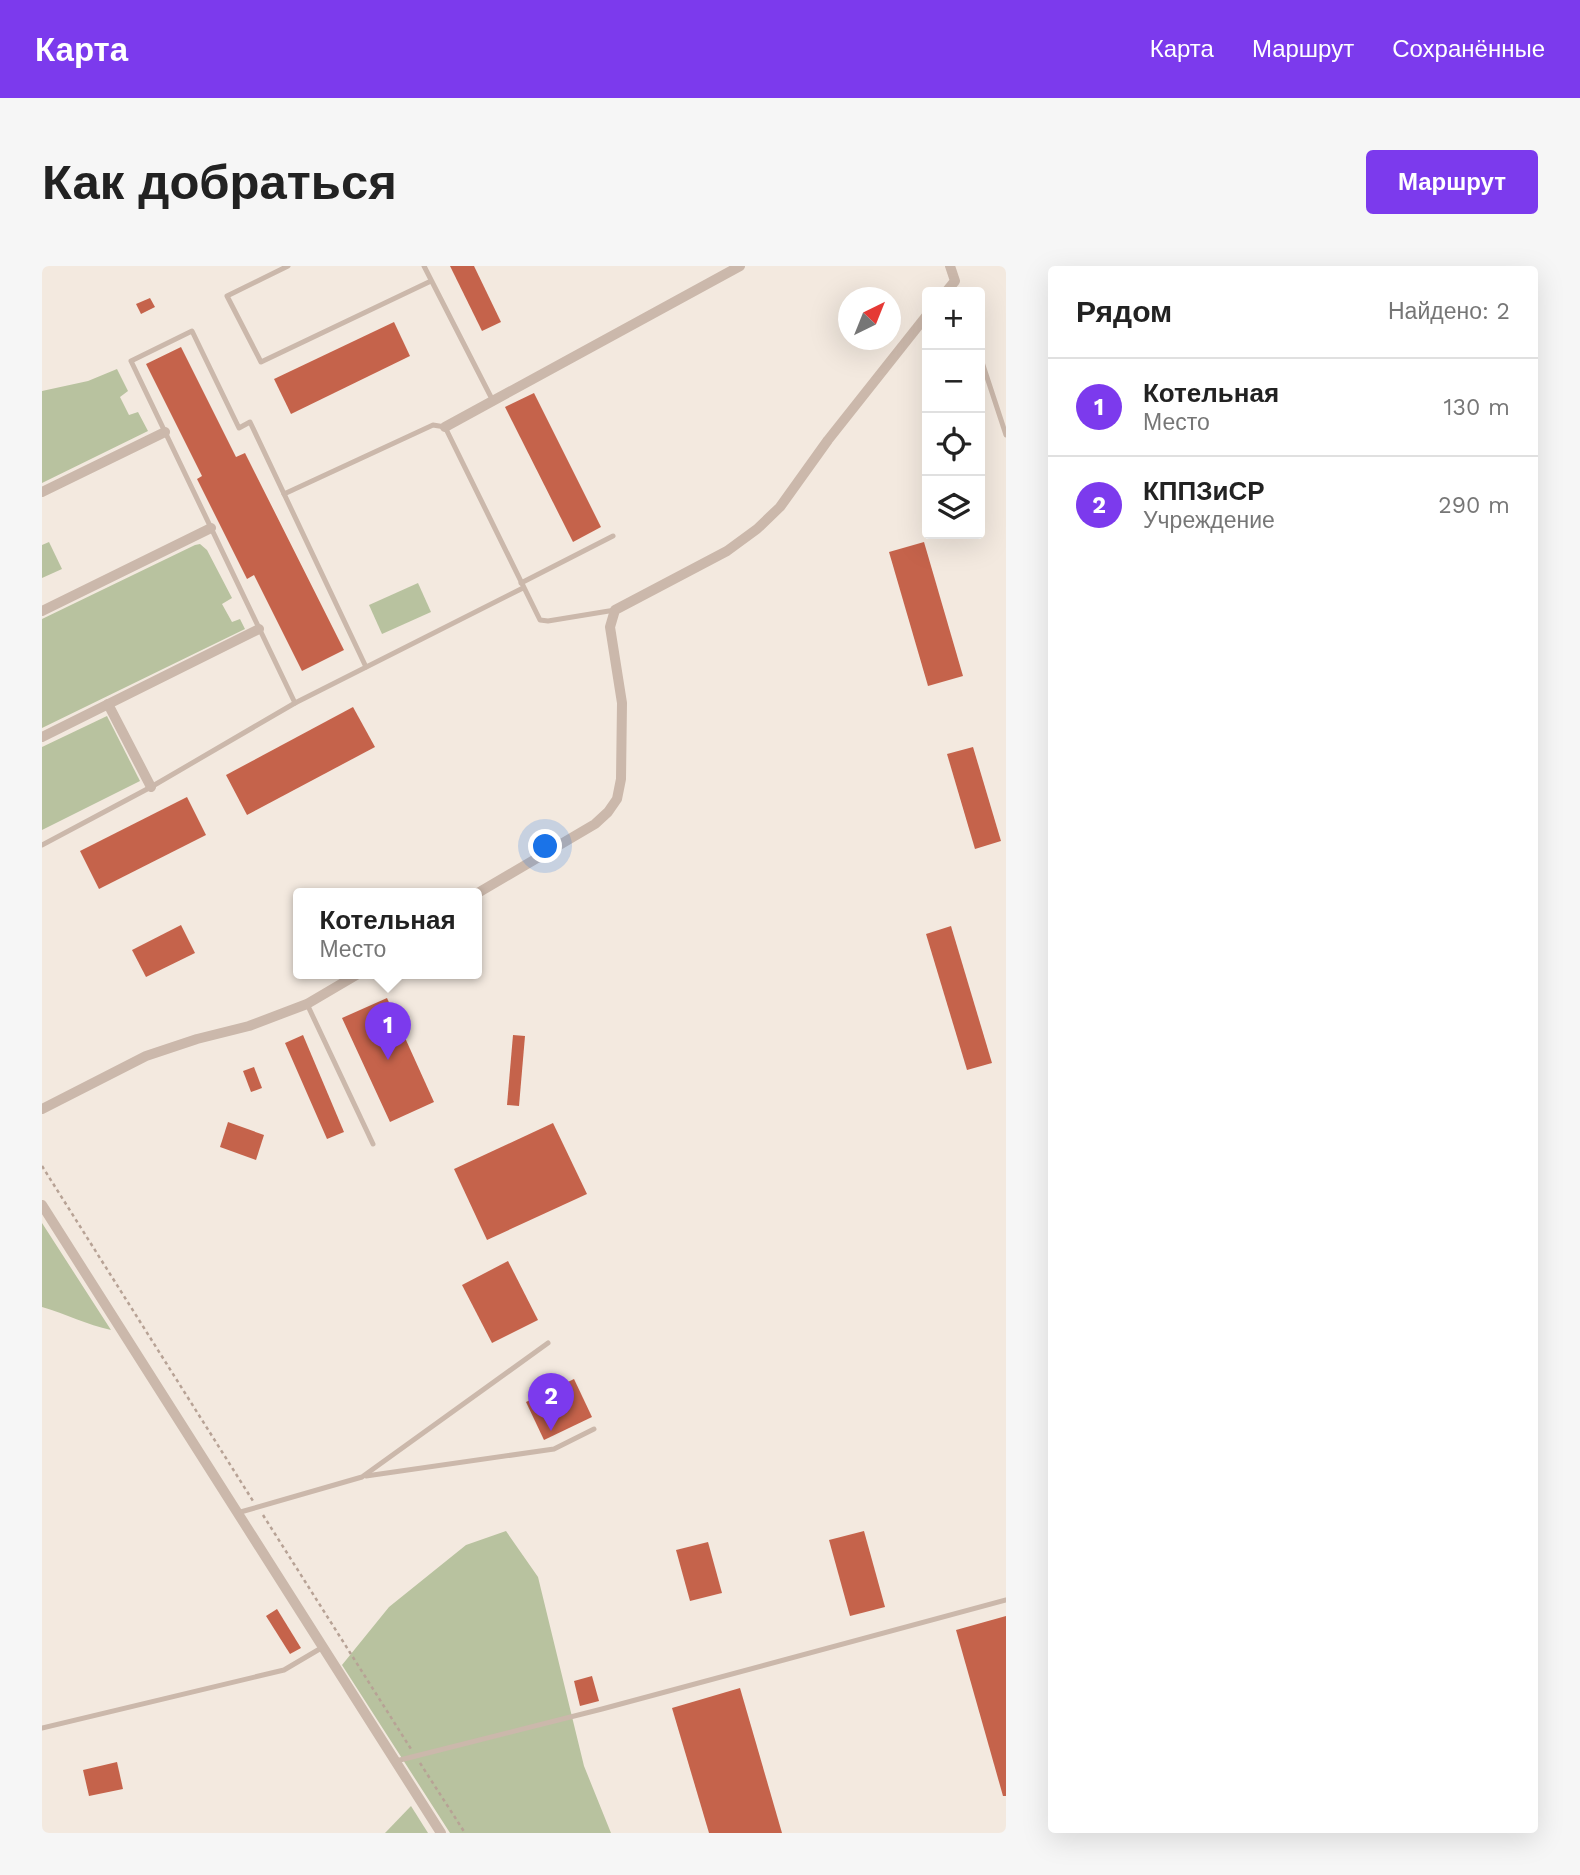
<!DOCTYPE html>
<html lang="ru">
<head>
<meta charset="utf-8">
<style>
  :root { --surface:#fff; --page:#f6f6f6; --text:#222; --muted:#767676; --line:#e0e0e0; --accent:#7c3aed }
  body { margin:0; font-family:"Work Sans",sans-serif; background:var(--page); color:var(--text) }
  .controls { position:absolute; right:21px; top:21px; display:grid; overflow:hidden; border-radius:7px; box-shadow:0 7px 28px #0002 }
  .controls button { width:63px; height:63px; display:grid; place-items:center; padding:0; border:0; border-bottom:2px solid var(--line); background:var(--surface); color:var(--text); font:35px sans-serif }
  .compass { position:absolute; left:796px; top:21px; width:63px; height:63px; border-radius:50%; background:var(--surface); box-shadow:0 7px 28px #0002; rotate:43deg }
  .you { position:absolute; left:504px; top:581px; width:24px; height:24px; margin:-18px; border:5px solid #fff; border-radius:50%; background:#1a73e8; box-shadow:0 0 0 10px #1a73e833 }
  .badge { display:grid; place-items:center; width:46px; height:46px; border-radius:50%; background:var(--accent); color:#fff; font-size:23px; font-weight:700 }
  .pin { position:absolute; translate:-50% -58px; filter:drop-shadow(0 2px 4px #0008) }
  .pin::after { content:''; position:absolute; top:37px; width:24px; height:21px; background:inherit; clip-path:polygon(0 0,100% 0,50% 100%) }
  .popup { position:absolute; left:251px; top:622px; width:189px; height:91px; box-sizing:border-box; display:grid; place-content:center; border-radius:7px; background:var(--surface); filter:drop-shadow(0 2px 5px #0005); font-size:23px; white-space:nowrap; color:var(--muted) }
  .popup b { font-size:26px; color:var(--text) }
  .popup::after { content:''; position:absolute; left:50%; top:100%; margin-left:-14px; border:14px solid transparent; border-top-color:var(--surface) }
  .list { margin:0; padding:0; list-style:none }
  h2 { display:flex; justify-content:space-between; align-items:center; height:91px; margin:0; padding:0 28px; font-size:30px }
  h2 small { font-size:23px; font-weight:400; color:var(--muted) }
  .list li { display:grid; grid-template-columns:46px 1fr auto; gap:21px; align-items:center; box-sizing:border-box; height:98px; padding:0 28px; border-top:2px solid var(--line) }
  .list b { display:block; font-size:26px; white-space:nowrap }
  .list p { margin:0; font-size:23px; white-space:nowrap; color:var(--muted) }
  .list em { font-size:23px; font-style:normal; color:var(--muted) }
  .icon { flex:none; width:38px; height:38px; fill:none; stroke:currentColor; stroke-width:2; stroke-linecap:round; stroke-linejoin:round }
  .map { position:relative; flex:none; width:964px; height:1567px; overflow:hidden; border-radius:7px }
  header { display:flex; align-items:center; gap:42px; box-sizing:border-box; height:98px; padding:0 35px; background:var(--accent); color:#fff }
  header strong { font-size:33px }
  nav { display:flex; gap:38px; margin-inline-start:auto; font-size:24px }
  .intro { display:flex; align-items:center; justify-content:space-between; box-sizing:border-box; height:168px; padding:0 42px }
  h1 { margin:0; font-size:49px }
  .button { padding:18px 32px; border-radius:7px; background:var(--accent); color:#fff; font-size:24px; font-weight:700 }
  main { display:flex; gap:42px; padding:0 42px }
  aside { flex:1; background:var(--surface); border-radius:7px; box-shadow:0 7px 28px #0002 }
  .map>svg:first-child { display:block }
  .green { fill:#b8c29f }
  .building { fill:#c5634b }
  .lines { fill:none; stroke-linecap:round; stroke-linejoin:round }
  .path { stroke:#b7a295; stroke-width:2.5; stroke-dasharray:3.5 3.5; stroke-linecap:butt }
  .lane { stroke:#cbb8ab; stroke-width:5 }
  .street { stroke:#cbb8ab; stroke-width:10 }
</style>
</head>
<body>
<header>
<strong>Карта</strong>
<nav><a>Карта</a><a>Маршрут</a><a>Сохранённые</a></nav>
</header>
<div class="intro"><h1>Как добраться</h1><a class="button">Маршрут</a></div>
<main>
<div class="map">
<svg width="964" height="1567" viewBox="0 0 964 1567">
  <rect width="100%" height="100%" fill="#f3e9df"/>
  <g class="green">
    <path d="M 75,103 L 86,125 L 78,131 L 87,149 L 96,146 L 106,165 L 0,217 L 0,125 L 46,115 Z"/>
    <path d="M 7,276 L 20,303 L 0,312 L 0,279 Z"/>
    <path d="M 158,278 L 165,284 L 190,332 L 180,338 L 190,356 L 198,353 L 203,363 L 0,462 L 0,353 L 153,279 Z"/>
    <path d="M 376,317 L 389,346 L 340,368 L 327,339 Z"/>
    <path d="M 65,450 L 98,515 L 0,564 L 0,481 Z"/>
    <path d="M 0,957 L 69,1064 C 45,1059 24,1048 0,1041 Z"/>
    <path d="M 464,1265 L 496,1311 L 542,1500 L 569,1567 L 408,1567 L 300,1399 L 347,1341 L 424,1279 Z"/>
    <path d="M 369,1540 L 386,1567 L 343,1567 Z"/>
  </g>
  <g class="building">
    <path d="M 408,0 L 432,0 L 459,56 L 440,65 Z"/>
    <path d="M 108,32 L 113,41 L 99,48 L 94,38 Z"/>
    <path d="M 352,56 L 368,90 L 249,148 L 232,113 Z"/>
    <path d="M 139,81 L 194,191 L 203,187 L 302,384 L 260,405 L 212,309 L 205,313 L 155,213 L 160,210 L 104,98 Z"/>
    <path d="M 492,127 L 559,261 L 531,276 L 463,141 Z"/>
    <path d="M 882,276 L 921,410 L 886,420 L 847,286 Z"/>
    <path d="M 311,441 L 333,481 L 205,549 L 184,509 Z"/>
    <path d="M 931,481 L 959,575 L 933,583 L 905,488 Z"/>
    <path d="M 145,531 L 164,569 L 57,623 L 38,585 Z"/>
    <path d="M 139,659 L 153,687 L 104,711 L 90,684 Z"/>
    <path d="M 909,660 L 950,797 L 925,804 L 884,668 Z"/>
    <path d="M 345,732 L 392,836 L 348,856 L 300,752 Z"/>
    <path d="M 261,769 L 302,866 L 285,873 L 243,777 Z"/>
    <path d="M 471,769 L 483,770 L 477,840 L 465,839 Z"/>
    <path d="M 212,801 L 220,822 L 209,826 L 201,805 Z"/>
    <path d="M 186,856 L 222,869 L 214,894 L 178,881 Z"/>
    <path d="M 511,857 L 545,928 L 445,974 L 412,903 Z"/>
    <path d="M 466,995 L 496,1054 L 450,1077 L 420,1019 Z"/>
    <path d="M 532,1113 L 550,1151 L 502,1174 L 484,1136 Z"/>
    <path d="M 822,1265 L 843,1341 L 808,1350 L 787,1274 Z"/>
    <path d="M 666,1276 L 680,1327 L 648,1335 L 634,1284 Z"/>
    <path d="M 235,1343 L 259,1382 L 248,1388 L 224,1350 Z"/>
    <path d="M 964,1350 L 964,1530 L 961,1530 L 914,1364 Z"/>
    <path d="M 550,1410 L 557,1435 L 538,1440 L 532,1415 Z"/>
    <path d="M 698,1422 L 740,1567 L 667,1567 L 630,1442 Z"/>
    <path d="M 75,1496 L 81,1523 L 47,1530 L 41,1504 Z"/>
  </g>
  <g class="lines">
    <g class="path">
      <path d="M 0,900 L 211,1235"/>
      <path d="M 221,1249 L 369,1483"/>
      <path d="M 378,1497 L 423,1567"/>
    </g>
    <g class="lane">
      <path d="M 246,0 L 185,30 L 219,96 L 389,15"/>
      <path d="M 382,0 L 451,135"/>
      <path d="M 938,90 L 964,169"/>
      <path d="M 242,228 L 391,159 L 403,161 L 498,354 L 506,355 L 573,344"/>
      <path d="M 479,317 L 571,270"/>
      <path d="M 253,437 L 89,95 L 150,65 L 197,162 L 208,156 L 324,401"/>
      <path d="M 0,579 L 109,521 L 253,437 L 481,322"/>
      <path d="M 265,738 L 331,878"/>
      <path d="M 324,1210 L 512,1183 L 552,1163"/>
      <path d="M 195,1247 L 320,1211 L 506,1077"/>
      <path d="M 0,1462 L 242,1404 L 281,1381"/>
      <path d="M 354,1495 L 560,1443 L 964,1334"/>
    </g>
    <g class="street">
      <path d="M 904,26 L 913,15 L 908,0"/>
      <path d="M 403,161 L 698,0"/>
      <path d="M 0,226 L 123,166"/>
      <path d="M 0,345 L 169,262"/>
      <path d="M 66,438 L 109,521"/>
      <path d="M 0,471 L 217,363"/>
      <path d="M 434,628 L 553,558 L 566,546 L 575,533 L 579,513 L 580,437 L 568,361 L 573,344 L 685,285 L 715,263 L 738,241 L 786,174 L 885,49"/>
      <path d="M 0,843 L 104,790 L 155,773 L 207,760 L 265,738 L 316,708"/>
      <path d="M 0,939 L 399,1567"/>
    </g>
  </g>
</svg>
<div class="controls">
<button>+</button>
<button>−</button>
<button><svg class="icon" aria-label="locate" viewBox="0 0 24 24"><circle cx="12" cy="12" r="6"/><path d="M12 2v4M12 18v4M2 12h4M18 12h4"/></svg></button>
<button><svg class="icon" aria-label="layers" viewBox="0 0 24 24"><path d="M12 4l9 5-9 5-9-5zM3 14l9 5 9-5"/></svg></button>
</div>
<svg class="compass" viewBox="-18 -18 36 36"><path d="M0-13l5 13h-10z" fill="#e53935"/><path d="M0 13l5-13h-10z" fill="#767676"/></svg>
<div class="you"></div>
<div class="pin badge" style="left:346px;top:794px">1</div>
<div class="popup"><b>Котельная</b>Место</div>
<div class="pin badge" style="left:509px;top:1165px">2</div>
</div>
<aside>
<h2>Рядом<small>Найдено: 2</small></h2>
<ul class="list">
<li><span class="badge">1</span><div><b>Котельная</b><p>Место</p></div><em>130 m</em></li>
<li><span class="badge">2</span><div><b>КППЗиСР</b><p>Учреждение</p></div><em>290 m</em></li>
</ul>
</aside>
</main>
</body>
</html>
